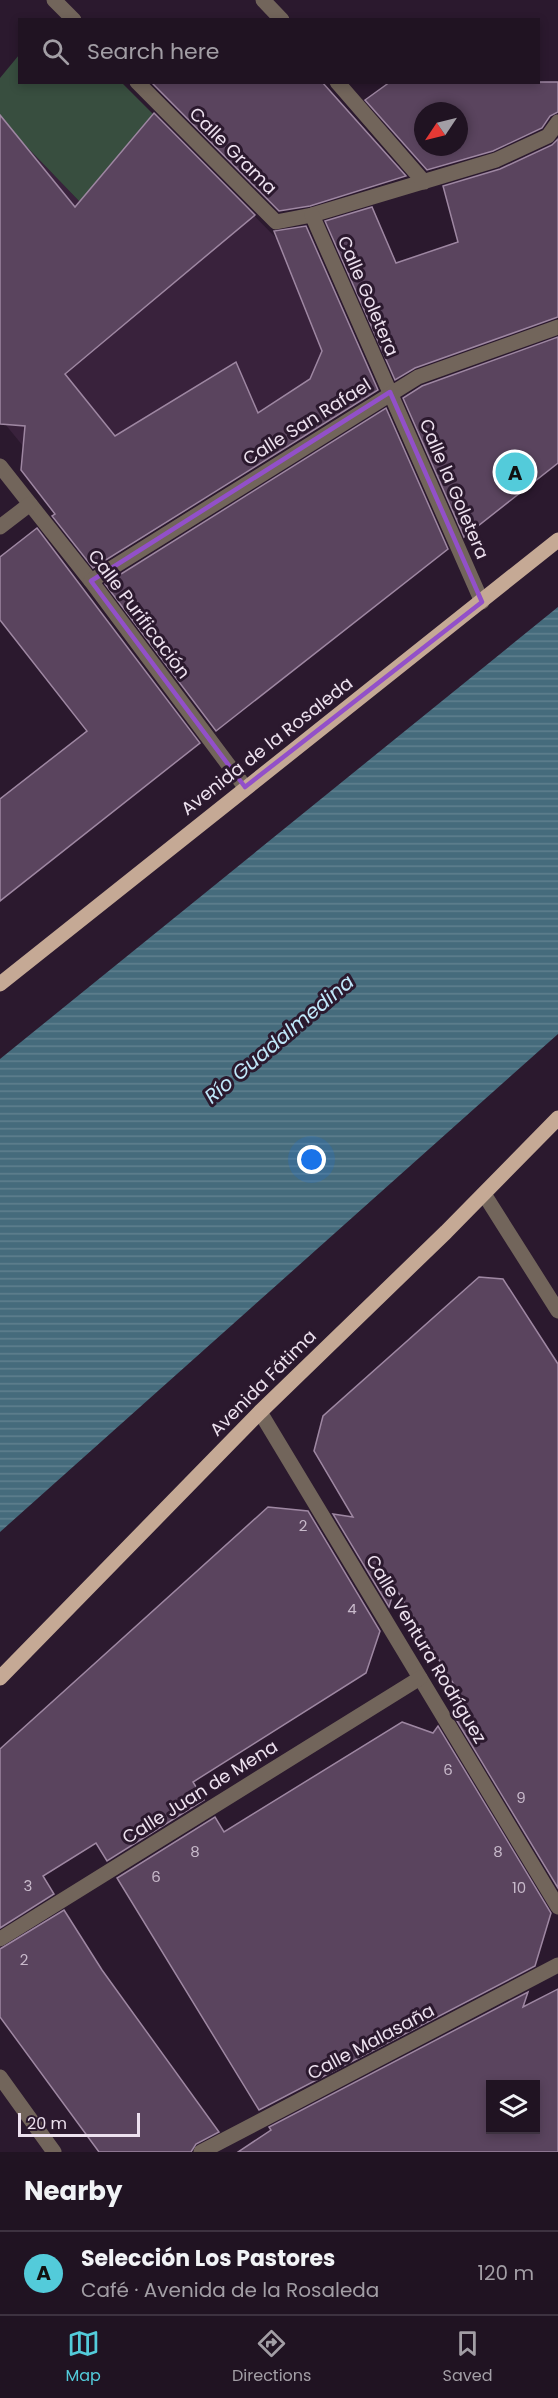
<!DOCTYPE html>
<html lang="en">
<head>
<meta charset="utf-8">
<style>
  :root { --surface:#201322; --page:#2d202f; --text:#f1f3f6; --muted:#a29ea5; --line:#3d3240; --accent:#53cbda }
  body { margin:0; font-family:Poppins,sans-serif; background:var(--page); color:var(--text) }
  .controls { position:absolute; right:18px; bottom:18px; display:grid; overflow:hidden; border-radius:0px; box-shadow:0 3px 9px #0003 }
  .controls button { width:54px; height:54px; display:grid; place-items:center; padding:0; border:0; border-bottom:2px solid var(--line); background:var(--surface); color:var(--text); font:30px sans-serif }
  .compass { position:absolute; left:414px; top:102px; width:54px; height:54px; border-radius:50%; background:var(--surface); box-shadow:0 3px 9px #0003; rotate:235deg }
  .scale { position:absolute; left:18px; bottom:15px; width:122px; box-sizing:border-box; padding-left:6px; border:3px solid #ede1ef; border-top:0; font-size:16px; line-height:21px; white-space:nowrap; color:#ede1ef; -webkit-text-stroke:4px #2b192e; paint-order:stroke }
  .you { position:absolute; left:312px; top:1160px; width:21px; height:21px; margin:-15px; border:4px solid #fff; border-radius:50%; background:#1a73e8; box-shadow:0 0 0 9px #1a73e833 }
  .badge { display:grid; place-items:center; width:39px; height:39px; border-radius:50%; background:var(--accent); color:#111; font-size:20px; font-weight:700 }
  .pin { position:absolute; translate:-50% -50%; border:3px solid #fff; box-shadow:0 2px 6px #0006 }
  .list { margin:0; padding:0; list-style:none }
  h2 { display:flex; justify-content:space-between; align-items:center; height:78px; margin:0; padding:0 24px; font-size:26px }
  h2 small { font-size:20px; font-weight:400; color:var(--muted) }
  .list li { display:grid; grid-template-columns:39px 1fr auto; gap:18px; align-items:center; box-sizing:border-box; height:84px; padding:0 24px; border-top:2px solid var(--line) }
  .list b { display:block; font-size:22px; white-space:nowrap }
  .list p { margin:0; font-size:20px; white-space:nowrap; color:var(--muted) }
  .list em { font-size:20px; font-style:normal; color:var(--muted) }
  .icon { flex:none; width:33px; height:33px; fill:none; stroke:currentColor; stroke-width:2; stroke-linecap:round; stroke-linejoin:round }
  .map { position:relative; flex:none; width:558px; height:2152px; overflow:hidden }
  .search { position:absolute; background:var(--surface); box-shadow:0 3px 9px #0003; left:18px; right:18px; top:18px; height:66px; display:flex; align-items:center; gap:15px; box-sizing:border-box; padding:0 21px; border-radius:0px; color:var(--muted); font-size:22px }
  .sheet { height:162px; background:var(--surface) }
  nav { display:flex; justify-content:space-around; align-items:center; box-sizing:border-box; height:84px; border-top:2px solid var(--line); background:var(--surface); font-size:16px; color:var(--muted) }
  nav a { display:grid; justify-items:center; gap:3px }
  nav .on { color:var(--accent) }
  .map>svg:first-child { display:block }
  .built { fill:#39223c }
  .grass { fill:#384e3f }
  .water { fill:url(#water-rules) }
  .building { fill:#5a445e; stroke:#9e87a2; stroke-width:1.5; fill-rule:evenodd }
  .lines { fill:none; stroke-linecap:round; stroke-linejoin:round }
  .street { stroke:#72655b; stroke-width:15 }
  .primary { stroke:#c5a995; stroke-width:15 }
  .marked { fill:none; stroke:#9250c9; stroke-width:4.5; stroke-linejoin:round }
  .labels { text-anchor:middle; stroke-width:6; stroke-linejoin:round; paint-order:stroke }
  .number-label { font-size:15px; fill:#c8bacb }
  .street-label { font-size:18px; fill:#ede1ef; stroke:#2b192e }
  .water-label { font-size:20px; font-style:italic; fill:#c0e8fa; stroke:#2b192e }
</style>
</head>
<body>
<div class="map">
<svg width="558" height="2152" viewBox="0 0 558 2152">
  <defs>
    <pattern id="water-rules" width="6" height="5" patternUnits="userSpaceOnUse" patternTransform="scale(1.5)"><rect width="6" height="5" fill="#456b7c"/><path d="M0 2.5h6" fill="none" stroke="#60808f"/></pattern>
  </defs>
  <rect width="100%" height="100%" fill="#2b192e"/>
  <path class="built" d="M 0,119 L 80,202 L 223,184 L 276,238 L 287,234 L 363,363 L 81,547 L 21,470 L 23,446 L 5,424 L 0,424 Z"/>
  <path class="grass" d="M 19,55 L 20,82 L 122,83 L 153,114 L 80,202 L 0,119 L 0,78 Z"/>
  <path class="water" d="M 558,607 L 558,1034 L 0,1532 L 0,1059 Z"/>
  <g class="building">
    <path d="M 151,82 L 322,82 L 406,176 L 310,206 L 279,211 Z"/>
    <path d="M 390,82 L 558,82 L 558,112 L 550,116 L 542,128 L 493,151 L 427,170 L 365,100 ZM 423,111 L 459,111 L 459,147 L 423,147 Z"/>
    <path d="M 154,113 L 255,215 L 65,374 L 115,436 L 236,362 L 258,413 L 310,379 L 322,351 L 274,231 L 306,226 L 378,390 L 93,568 L 52,516 L 55,514 L 21,470 L 25,426 L 0,424 L 0,115 L 75,207 Z"/>
    <path d="M 558,139 L 558,317 L 415,368 L 395,380 L 325,221 L 372,207 L 396,263 L 458,242 L 443,186 L 500,169 L 552,145 Z"/>
    <path d="M 558,337 L 558,463 L 464,537 L 403,398 L 422,386 Z"/>
    <path d="M 386,408 L 448,549 L 216,731 L 105,584 Z"/>
    <path d="M 37,528 L 200,743 L 0,901 L 0,799 L 87,731 L 0,620 L 0,557 Z"/>
    <path d="M 479,1277 L 503,1279 L 558,1364 L 558,1888 L 451,1711 L 462,1698 L 395,1587 L 389,1607 L 333,1514 L 353,1517 L 314,1451 L 323,1416 Z"/>
    <path d="M 268,1507 L 308,1511 L 380,1631 L 366,1673 L 193,1782 L 204,1800 L 107,1861 L 96,1843 L 43,1876 L 54,1894 L 0,1928 L 0,1749 Z"/>
    <path d="M 402,1722 L 433,1733 L 438,1726 L 551,1913 L 535,1966 L 259,2110 L 117,1878 L 215,1817 L 224,1832 Z"/>
    <path d="M 64,1910 L 102,1970 L 219,2132 L 196,2144 L 191,2152 L 99,2152 L 0,2017 L 0,1949 Z"/>
    <path d="M 558,1989 L 558,2152 L 238,2152 L 271,2130 L 269,2127 L 528,1992 L 523,2007 ZM 490,2085 L 536,2085 L 536,2130 L 490,2130 Z"/>
  </g>
  <g class="lines">
    <g class="street">
      <path d="M 54,0 L 74,20"/>
      <path d="M 263,0 L 282,20"/>
      <path d="M 137,82 L 276,222 L 312,215 L 496,160 L 548,136 L 558,122"/>
      <path d="M 337,82 L 424,182"/>
      <path d="M 312,215 L 482,602"/>
      <path d="M 0,466 L 91,581 L 245,787"/>
      <path d="M 0,527 L 30,504"/>
      <path d="M 91,581 L 418,377 L 558,327"/>
      <path d="M 484,1194 L 558,1311"/>
      <path d="M 260,1412 L 558,1907"/>
      <path d="M 0,1939 L 420,1678"/>
      <path d="M 0,2077 L 54,2152"/>
      <path d="M 201,2152 L 558,1965"/>
    </g>
    <g class="primary">
      <path d="M 0,984 L 558,540"/>
      <path d="M 0,1678 L 260,1412 L 446,1232 L 558,1118"/>
    </g>
  </g>
  <path class="marked" d="M 390,392 L 482,602 L 245,787 L 91,581 Z"/>
  <g class="labels">
    <g class="number-label">
      <text x="303" y="1531">2</text>
      <text x="352" y="1614">4</text>
      <text x="448" y="1775">6</text>
      <text x="521" y="1803">9</text>
      <text x="195" y="1857">8</text>
      <text x="498" y="1857">8</text>
      <text x="156" y="1882">6</text>
      <text x="28" y="1891">3</text>
      <text x="519" y="1893">10</text>
      <text x="24" y="1965">2</text>
    </g>
    <g class="street-label">
      <text transform="translate(233 151) rotate(45)" y="6">Calle Grama</text>
      <text transform="translate(368 296) rotate(67)" y="6">Calle Goletera</text>
      <text transform="translate(307 422) rotate(-32)" y="6">Calle San Rafael</text>
      <text transform="translate(454 489) rotate(67)" y="6">Calle la Goletera</text>
      <text transform="translate(139 614) rotate(53)" y="6">Calle Purificación</text>
      <text transform="translate(267 746) rotate(-38)" y="6">Avenida de la Rosaleda</text>
      <text transform="translate(263 1383) rotate(-45)" y="6">Avenida Fátima</text>
      <text transform="translate(426 1649) rotate(59)" y="6">Calle Ventura Rodríguez</text>
      <text transform="translate(200 1792) rotate(-32)" y="6">Calle Juan de Mena</text>
      <text transform="translate(371 2042) rotate(-28)" y="6">Calle Malasaña</text>
    </g>
    <g class="water-label">
      <text transform="translate(279 1039) rotate(-40)" y="7">Río Guadalmedina</text>
    </g>
  </g>
</svg>
<div class="controls">
<button><svg class="icon" aria-label="layers" viewBox="0 0 24 24"><path d="M12 4l9 5-9 5-9-5zM3 14l9 5 9-5"/></svg></button>
</div>
<svg class="compass" viewBox="-18 -18 36 36"><path d="M0-13l5 13h-10z" fill="#e53935"/><path d="M0 13l5-13h-10z" fill="#a29ea5"/></svg>
<div class="scale">20 m</div>
<div class="you"></div>
<div class="pin badge" style="left:515px;top:472px">A</div>
<div class="search"><svg class="icon" aria-label="search" viewBox="0 0 24 24"><circle cx="10" cy="10" r="6"/><path d="M15 15l6 6"/></svg>Search here</div>
</div>
<section class="sheet">
<h2>Nearby<small></small></h2>
<ul class="list">
<li><span class="badge">A</span><div><b>Selección Los Pastores</b><p>Café · Avenida de la Rosaleda</p></div><em>120 m</em></li>
</ul>
</section>
<nav>
<a class="on"><svg class="icon" aria-label="map" viewBox="0 0 24 24"><path d="M3 6l6-2 6 2 6-2v14l-6 2-6-2-6 2zM9 4v14M15 6v14"/></svg>Map</a>
<a><svg class="icon" aria-label="directions" viewBox="0 0 24 24"><path d="M12 3l9 9-9 9-9-9zM9 14v-3h6M13 9l2 2-2 2"/></svg>Directions</a>
<a><svg class="icon" aria-label="saved" viewBox="0 0 24 24"><path d="M7 4h10v16l-5-4-5 4z"/></svg>Saved</a>
</nav>
</body>
</html>
